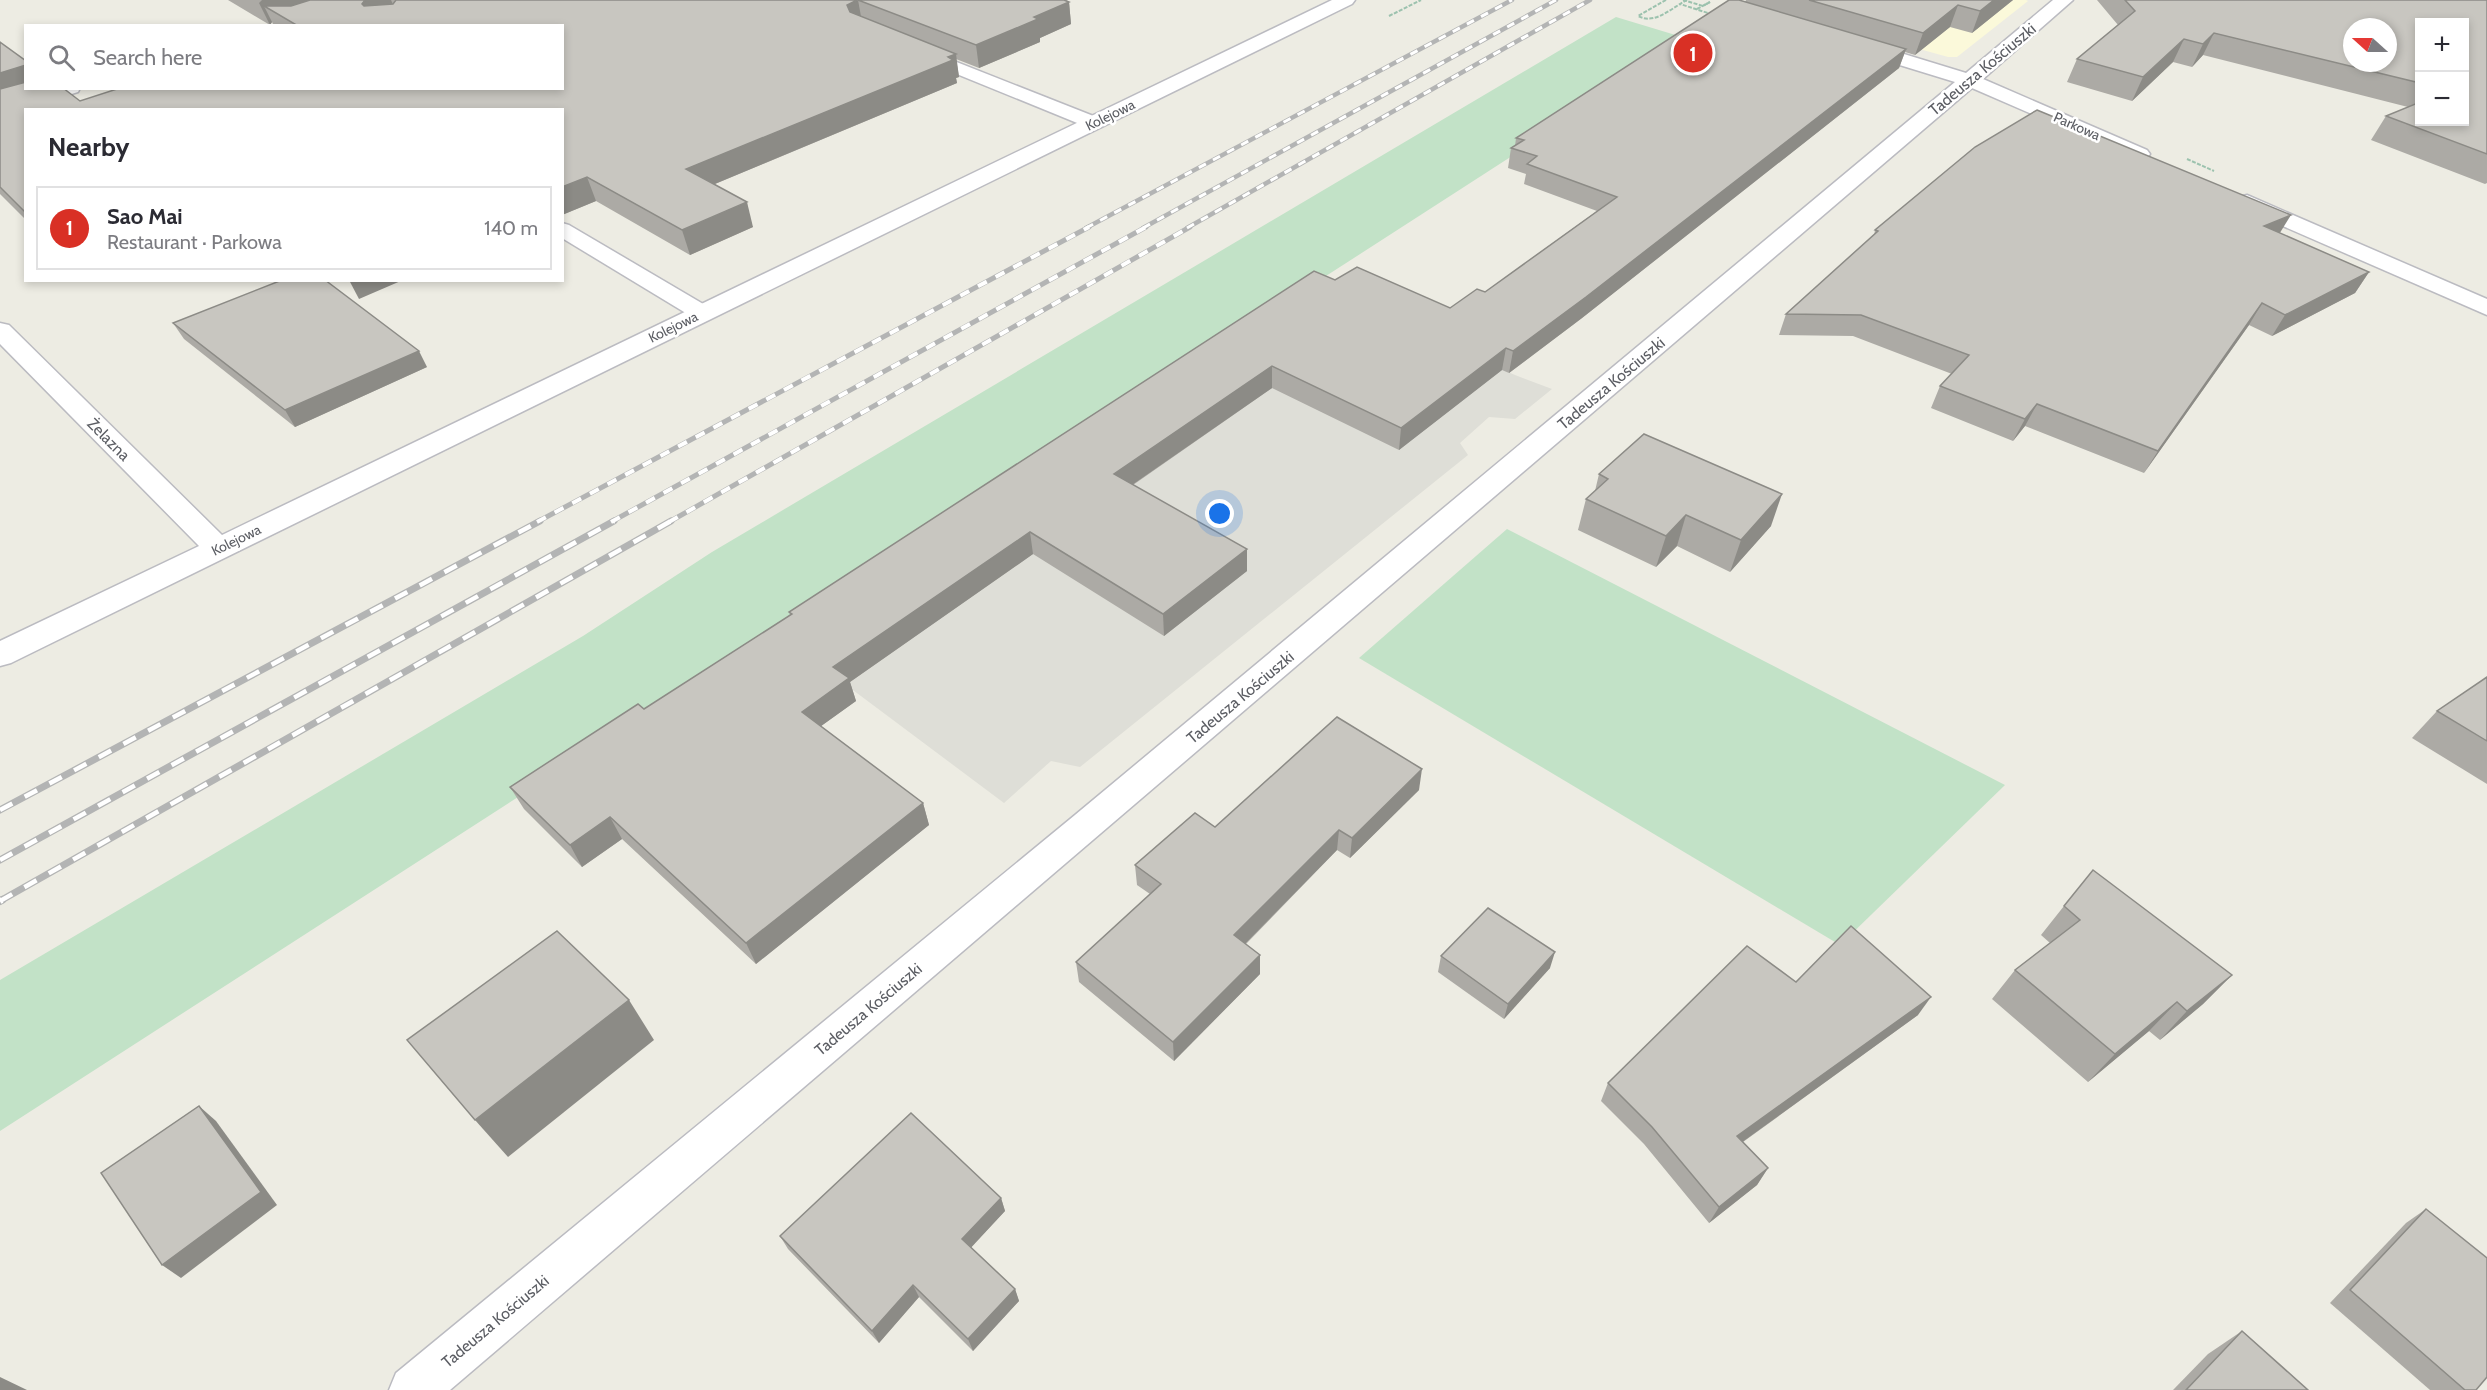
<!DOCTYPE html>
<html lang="en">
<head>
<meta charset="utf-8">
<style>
  :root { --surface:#fff; --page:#f2f2f3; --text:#2b2b33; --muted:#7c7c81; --line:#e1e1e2; --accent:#d93025 }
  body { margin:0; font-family:Cabin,sans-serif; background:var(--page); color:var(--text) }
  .controls { position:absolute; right:18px; top:18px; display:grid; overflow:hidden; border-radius:0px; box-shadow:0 3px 9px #0003 }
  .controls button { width:54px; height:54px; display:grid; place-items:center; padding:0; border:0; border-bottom:2px solid var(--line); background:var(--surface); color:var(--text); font:30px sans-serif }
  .compass { position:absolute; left:2343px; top:18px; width:54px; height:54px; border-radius:50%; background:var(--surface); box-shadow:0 3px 9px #0003; rotate:291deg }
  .you { position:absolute; left:1220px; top:514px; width:21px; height:21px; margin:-15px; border:4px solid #fff; border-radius:50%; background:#1a73e8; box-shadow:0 0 0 9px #1a73e833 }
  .badge { display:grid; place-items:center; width:39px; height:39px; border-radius:50%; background:var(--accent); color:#fff; font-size:20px; font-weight:700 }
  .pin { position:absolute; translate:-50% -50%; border:3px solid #fff; box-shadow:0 2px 6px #0006 }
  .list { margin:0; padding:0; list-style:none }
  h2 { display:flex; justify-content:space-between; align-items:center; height:78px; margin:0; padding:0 24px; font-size:26px }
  h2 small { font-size:20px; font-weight:400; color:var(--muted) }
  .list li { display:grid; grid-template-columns:39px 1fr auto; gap:18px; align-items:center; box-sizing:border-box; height:84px; margin:0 12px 12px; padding:0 12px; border:2px solid var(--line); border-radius:0px }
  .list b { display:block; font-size:22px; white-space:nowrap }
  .list p { margin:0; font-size:20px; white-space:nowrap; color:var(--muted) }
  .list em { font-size:20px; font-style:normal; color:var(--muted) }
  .icon { flex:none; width:33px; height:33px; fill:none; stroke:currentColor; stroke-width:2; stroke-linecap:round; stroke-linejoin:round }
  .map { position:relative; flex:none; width:2487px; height:1390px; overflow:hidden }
  .search { position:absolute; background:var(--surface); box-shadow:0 3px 9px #0003; left:24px; top:24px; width:540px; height:66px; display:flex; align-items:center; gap:15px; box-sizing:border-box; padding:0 21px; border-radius:0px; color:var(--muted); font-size:22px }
  .panel { position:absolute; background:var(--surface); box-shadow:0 3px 9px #0003; left:24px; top:108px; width:540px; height:174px; border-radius:0px }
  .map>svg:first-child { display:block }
  .commercial { fill:#fbf9da }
  .industrial { fill:#deded7 }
  .green { fill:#c2e2c7 }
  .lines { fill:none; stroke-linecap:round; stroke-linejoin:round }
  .service-casing { stroke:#bbbbc1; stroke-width:3 }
  .minor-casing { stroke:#bbbbc1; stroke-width:3 }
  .path { stroke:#9cc2ae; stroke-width:2; stroke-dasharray:4 1.5; stroke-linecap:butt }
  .service { fill:#fff; fill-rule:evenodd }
  .minor { fill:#fff; fill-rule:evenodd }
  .rail-far3-casing { stroke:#b3b4b4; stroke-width:4.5 }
  .rail-far2-casing { stroke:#b3b4b4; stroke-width:5 }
  .rail-far1-casing { stroke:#b3b4b4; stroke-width:7 }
  .rail-casing { stroke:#b3b4b4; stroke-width:8 }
  .rail-far3 { stroke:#fff; stroke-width:3; stroke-dasharray:8; stroke-linecap:butt }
  .rail-far2 { stroke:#fff; stroke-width:4; stroke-dasharray:10; stroke-linecap:butt }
  .rail-far1 { stroke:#fff; stroke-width:4.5; stroke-dasharray:14; stroke-linecap:butt }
  .rail { stroke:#fff; stroke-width:6; stroke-dasharray:17; stroke-linecap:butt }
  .path-bridge { stroke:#9cc2ae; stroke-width:2; stroke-dasharray:4 1.5; stroke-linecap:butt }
  .wall { fill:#acaaa5; fill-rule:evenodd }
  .shaded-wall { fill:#8c8b86 }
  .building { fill:#c8c6c0; stroke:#8c8b86; stroke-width:1.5; fill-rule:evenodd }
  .labels { text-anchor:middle; stroke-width:5; stroke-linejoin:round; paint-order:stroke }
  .far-street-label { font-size:14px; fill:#5b5d63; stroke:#fff }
  .street-label { font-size:16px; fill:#5b5d63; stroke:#fff }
</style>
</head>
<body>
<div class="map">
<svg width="2487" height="1390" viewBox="0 0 2487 1390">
  <rect width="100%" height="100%" fill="#edece3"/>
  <path class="commercial" d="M 1753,0 L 2026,0 L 2028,1 L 1957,57 L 1948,57 L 1751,2 Z"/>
  <path class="industrial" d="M 1311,285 L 1515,375 L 1552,389 L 1515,419 L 1489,417 L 1460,443 L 1468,455 L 1080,767 L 1051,761 L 1004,803 L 774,631 Z"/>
  <g class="green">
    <path d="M 1616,17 L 1692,40 L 0,1131 L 0,980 L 583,636 L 712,552 Z"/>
    <path d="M 1507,529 L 2005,785 L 1840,945 L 1359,658 Z"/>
  </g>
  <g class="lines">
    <defs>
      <g id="service">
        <path d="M 921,48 L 1101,119 L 1103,123 L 1101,127 L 1087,127 L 915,57 L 913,53 L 915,49 Z"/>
        <path d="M 562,223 L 569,225 L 710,308 L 713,313 L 710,318 L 702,320 L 694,318 L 562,238 Z"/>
      </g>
      <g id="minor">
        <path d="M 1332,0 L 1355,0 L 1352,4 L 11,663 L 0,666 L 0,641 L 199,546 L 0,344 L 0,323 L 9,325 L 222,535 Z"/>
        <path d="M 2053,0 L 2073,0 L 1983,79 L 2147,150 L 2150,154 L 2147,158 L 2140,160 L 2133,158 L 1972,88 L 450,1390 L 389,1390 L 396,1373 L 1075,815 L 1955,82 L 1854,51 L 1852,47 L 1854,43 L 1868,43 L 1966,73 Z"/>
        <path d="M 49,88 L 80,88 L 78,92 L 0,116 L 0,104 Z"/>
        <path d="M 2247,195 L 2487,299 L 2487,315 L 2239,207 L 2236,202 L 2239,197 Z"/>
      </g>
    </defs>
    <use href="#service" class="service-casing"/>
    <use href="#minor" class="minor-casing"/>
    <g class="path">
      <path d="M 1666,0 L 1638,16 C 1653,24 1667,12 1680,4"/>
      <path d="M 1687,0 L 1680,4 L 1711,14"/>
      <path d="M 1697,9 L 1710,2"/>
      <path d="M 1389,16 L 1421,0"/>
      <path d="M 2187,159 L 2214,171"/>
    </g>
    <use href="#service" class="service"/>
    <use href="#minor" class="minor"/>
    <defs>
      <g id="rail-far3">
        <path d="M 1086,228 L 1512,0"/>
        <path d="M 1143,228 L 1556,0"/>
        <path d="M 1187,228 L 1590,0"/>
      </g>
      <g id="rail-far2">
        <path d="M 537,522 L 1089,227"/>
        <path d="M 611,522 L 1146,227"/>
        <path d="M 669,522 L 1190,227"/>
      </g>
      <g id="rail-far1">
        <path d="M 0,810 L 540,521"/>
        <path d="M 0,860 L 614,521"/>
        <path d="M 0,901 L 671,521"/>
      </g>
      <path id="rail" d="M 0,901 L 2,900"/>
    </defs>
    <use href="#rail-far3" class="rail-far3-casing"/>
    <use href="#rail-far2" class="rail-far2-casing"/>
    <use href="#rail-far1" class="rail-far1-casing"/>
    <use href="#rail" class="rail-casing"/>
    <use href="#rail-far3" class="rail-far3"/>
    <use href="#rail-far2" class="rail-far2"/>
    <use href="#rail-far1" class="rail-far1"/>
    <use href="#rail" class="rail"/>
    <path class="path-bridge" d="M 1683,0 L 1703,6 L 1710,2"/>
  </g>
  <g class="wall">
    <path d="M 228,0 L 1068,0 L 1066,1 L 1069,2 L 1071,24 L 1040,38 L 1040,42 L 979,68 L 956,59 L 959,77 L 956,78 L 957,83 L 715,184 L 753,227 L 690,255 L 596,201 L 562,215 L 562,110 L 26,110 L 26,220 L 0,194 L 0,42 L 26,88 L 80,101 L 562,88 L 562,26 L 274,26 L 272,22 L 270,25 Z"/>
    <path d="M 1746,0 L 2013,0 L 1972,33 L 1950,27 L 1915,55 L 1905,52 L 1899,68 L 1582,318 L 1509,373 L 1502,370 L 1399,450 L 1272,388 L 1133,485 L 1247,571 L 1164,636 L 1033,554 L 850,682 L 856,701 L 821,726 L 923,803 L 929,825 L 756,964 L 622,839 L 582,867 L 524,809 L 510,787 L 644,709 L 790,615 L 789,612 L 1335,280 L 1450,308 L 1485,292 L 1597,211 L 1524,184 L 1526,174 L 1508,168 L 1511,148 L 1515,146 L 1516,138 L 1745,2 Z"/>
    <path d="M 2097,0 L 2487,0 L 2487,183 L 2485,184 L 2371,140 L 2386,116 L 2408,107 L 2203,55 L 2192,67 L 2173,62 L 2132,101 L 2067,82 L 2077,59 L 2118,25 ZM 2420,22 L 2464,122 L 2420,122 Z"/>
    <path d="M 1875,230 L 2280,233 L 2369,272 L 2355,293 L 2272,336 L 2249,325 L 2144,473 L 2025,426 L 2013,441 L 1931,408 L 1940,386 L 1952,374 L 1853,336 L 1779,335 L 1786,314 L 1874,236 Z"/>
    <path d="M 173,323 L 427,367 L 295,427 L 184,339 Z"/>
    <path d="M 1599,474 L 1771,526 L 1730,572 L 1677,546 L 1656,567 L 1578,530 L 1586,499 L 1595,491 Z"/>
    <path d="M 2487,677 L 2487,784 L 2412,738 L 2437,711 Z"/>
    <path d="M 1419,790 L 1350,858 L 1337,850 L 1246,944 L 1260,974 L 1174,1061 L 1079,982 L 1076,962 L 1150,894 L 1137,885 L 1135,865 L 1215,827 Z"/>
    <path d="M 2064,906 L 2232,975 L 2203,1004 L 2160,1040 L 2149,1031 L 2088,1082 L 1992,999 L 2015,970 L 2050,943 L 2041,935 Z"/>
    <path d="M 1441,956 L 1550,968 L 1504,1019 L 1438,972 Z"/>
    <path d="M 1796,982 L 1918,1015 L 1743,1142 L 1768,1168 L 1757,1185 L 1709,1223 L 1644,1144 L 1601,1101 L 1608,1083 Z"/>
    <path d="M 1001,1198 L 1005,1211 L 971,1247 L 1015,1289 L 1019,1301 L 973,1351 L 919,1297 L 879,1343 L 788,1249 L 780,1236 Z"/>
    <path d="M 2426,1209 L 2476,1390 L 2430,1390 L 2330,1303 L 2406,1223 Z"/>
    <path d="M 2242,1331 L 2308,1390 L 2173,1390 L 2208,1354 Z"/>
  </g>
  <g class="shaded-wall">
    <path d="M 262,0 L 339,0 L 283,17 L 264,6 L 272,22 L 270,25 L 259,3 Z"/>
    <path d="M 365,0 L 391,0 L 397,14 L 372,26 L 362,4 Z"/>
    <path d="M 858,0 L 862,22 L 852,27 L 847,5 Z"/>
    <path d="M 1994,0 L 2013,0 L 1972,33 L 1980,11 Z"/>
    <path d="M 1069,2 L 1071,24 L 1040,38 L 1040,42 L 979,68 L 976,45 L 1034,17 Z"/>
    <path d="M 1958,5 L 1950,27 L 1915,55 L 1923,33 Z"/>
    <path d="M 2214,33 L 2203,55 L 2192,67 L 2203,44 Z"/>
    <path d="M 2184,39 L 2173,62 L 2132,101 L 2143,77 Z"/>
    <path d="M 1906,49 L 1899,68 L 1582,318 L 1509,373 L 1513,351 Z"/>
    <path d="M 956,54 L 959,77 L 956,78 L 957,83 L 693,193 L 686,169 Z"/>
    <path d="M 26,65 L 26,88 L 0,102 L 0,73 Z"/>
    <path d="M 587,177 L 596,201 L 562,215 L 562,187 Z"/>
    <path d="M 747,202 L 753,227 L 690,255 L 682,230 Z"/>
    <path d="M 2291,215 L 2278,236 L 2264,226 Z"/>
    <path d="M 2369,272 L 2355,293 L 2272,336 L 2285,315 Z"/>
    <path d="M 349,280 L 403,280 L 359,299 Z"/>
    <path d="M 2262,303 L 2249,325 L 2144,473 L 2158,451 Z"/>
    <path d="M 1506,348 L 1502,370 L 1399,450 L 1401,428 Z"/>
    <path d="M 419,351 L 427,367 L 295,427 L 285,410 Z"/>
    <path d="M 1272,366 L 1272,388 L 1116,496 L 1114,474 Z"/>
    <path d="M 2037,404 L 2025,426 L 2013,441 L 2025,419 Z"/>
    <path d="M 1782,494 L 1771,526 L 1730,572 L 1741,540 Z"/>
    <path d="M 1686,515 L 1677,546 L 1656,567 L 1666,536 Z"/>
    <path d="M 1030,532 L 1033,554 L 850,682 L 856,701 L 810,734 L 802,712 L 833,667 Z"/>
    <path d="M 1247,549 L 1247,571 L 1164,636 L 1163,614 Z"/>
    <path d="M 1422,769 L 1419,790 L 1350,858 L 1352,838 Z"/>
    <path d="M 923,803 L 929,825 L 756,964 L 746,943 Z"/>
    <path d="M 610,817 L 622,839 L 582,867 L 570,845 Z"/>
    <path d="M 1339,830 L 1337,850 L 1234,955 L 1234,935 Z"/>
    <path d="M 1555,952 L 1550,968 L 1504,1019 L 1508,1004 Z"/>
    <path d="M 1260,955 L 1260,974 L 1174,1061 L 1173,1042 Z"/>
    <path d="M 2232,975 L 2203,1004 L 2160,1040 L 2187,1011 Z"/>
    <path d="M 1931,997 L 1918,1015 L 1727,1153 L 1737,1136 Z"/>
    <path d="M 629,1000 L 654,1040 L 508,1157 L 475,1120 Z"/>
    <path d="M 2177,1002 L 2149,1031 L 2088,1082 L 2115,1054 Z"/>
    <path d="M 199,1106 L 216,1121 L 277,1205 L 181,1278 L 162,1265 Z"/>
    <path d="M 1768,1168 L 1757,1185 L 1709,1223 L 1719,1207 Z"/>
    <path d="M 1001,1198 L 1005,1211 L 967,1252 L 962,1239 Z"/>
    <path d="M 913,1285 L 919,1297 L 879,1343 L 872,1331 Z"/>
    <path d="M 1015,1289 L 1019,1301 L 973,1351 L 968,1339 Z"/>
    <path d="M 0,1377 L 27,1390 L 0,1390 Z"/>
  </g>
  <g class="building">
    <path d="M 310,0 L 365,0 L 362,4 L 364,6 L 393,4 L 396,0 L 857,0 L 847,5 L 850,12 L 956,54 L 948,57 L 953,60 L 686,169 L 747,202 L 682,230 L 587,177 L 562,187 L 562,110 L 26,110 L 26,213 L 0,187 L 0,89 L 26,82 L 26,88 L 63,88 L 80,101 L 120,88 L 562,88 L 562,26 L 298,26 L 264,6 L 291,6 Z"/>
    <path d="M 858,0 L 1064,0 L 1069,2 L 1034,17 L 1038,19 L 976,45 Z"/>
    <path d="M 1729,0 L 1739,0 L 1906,49 L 1586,297 L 1513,351 L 1506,348 L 1401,428 L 1272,366 L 1114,474 L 1247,549 L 1163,614 L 1030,532 L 833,667 L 849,678 L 802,712 L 923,803 L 746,943 L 610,817 L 570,845 L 510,787 L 638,704 L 644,709 L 792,614 L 789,612 L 1314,271 L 1335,280 L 1357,267 L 1450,308 L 1477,289 L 1485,292 L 1617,197 L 1527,164 L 1537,156 L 1511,148 L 1524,140 L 1516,138 Z"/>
    <path d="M 1809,0 L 1994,0 L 1980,11 L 1958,5 L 1923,33 Z"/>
    <path d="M 2125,0 L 2487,0 L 2487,154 L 2386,116 L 2420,102 L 2420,122 L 2464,122 L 2464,22 L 2420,22 L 2420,83 L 2214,33 L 2203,44 L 2184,39 L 2143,77 L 2077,59 L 2135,11 ZM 2352,27 L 2388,27 L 2388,63 L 2352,63 Z"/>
    <path d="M 0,42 L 26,61 L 26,65 L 0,73 Z"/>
    <path d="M 2037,110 L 2291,215 L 2264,226 L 2369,272 L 2285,315 L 2262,303 L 2158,451 L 2037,404 L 2025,419 L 1940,386 L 1969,355 L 1861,315 L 1786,314 L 1878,231 L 1875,230 L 1975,147 Z"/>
    <path d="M 282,280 L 325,280 L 419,351 L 285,410 L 173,323 Z"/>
    <path d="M 1644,434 L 1782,494 L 1741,540 L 1686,515 L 1666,536 L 1586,499 L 1608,479 L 1599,474 Z"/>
    <path d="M 2487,677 L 2487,741 L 2437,711 Z"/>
    <path d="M 1337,717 L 1422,769 L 1352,838 L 1339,830 L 1234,935 L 1260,955 L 1173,1042 L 1076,962 L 1161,884 L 1135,865 L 1195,813 L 1215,827 Z"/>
    <path d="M 2093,870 L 2232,975 L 2187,1011 L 2177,1002 L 2115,1054 L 2015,970 L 2080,920 L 2064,906 Z"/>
    <path d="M 1488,908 L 1555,952 L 1508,1004 L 1441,956 Z"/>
    <path d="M 1851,926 L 1931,997 L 1737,1136 L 1768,1168 L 1719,1207 L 1652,1127 L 1608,1083 L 1747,946 L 1796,982 Z"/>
    <path d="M 557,931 L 629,1000 L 475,1120 L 407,1040 Z"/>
    <path d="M 199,1106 L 261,1192 L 162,1265 L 101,1173 Z"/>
    <path d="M 911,1113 L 1001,1198 L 962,1239 L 1015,1289 L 968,1339 L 913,1285 L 872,1331 L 780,1236 Z"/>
    <path d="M 2426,1209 L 2487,1258 L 2487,1377 L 2476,1390 L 2465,1390 L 2350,1290 Z"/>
    <path d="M 2242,1331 L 2308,1390 L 2186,1390 Z"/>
  </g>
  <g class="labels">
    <g class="far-street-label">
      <text transform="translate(1110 115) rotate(-26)" y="5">Kolejowa</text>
      <text transform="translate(2077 126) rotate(24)" y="5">Parkowa</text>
      <text transform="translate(673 327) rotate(-26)" y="5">Kolejowa</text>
      <text transform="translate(236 540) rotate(-26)" y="5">Kolejowa</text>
    </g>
    <g class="street-label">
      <text transform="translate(1982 69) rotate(-40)" y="6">Tadeusza Kościuszki</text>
      <text transform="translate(1611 383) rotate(-40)" y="6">Tadeusza Kościuszki</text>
      <text transform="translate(109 439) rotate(45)" y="6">Żelazna</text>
      <text transform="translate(1240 697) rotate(-40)" y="6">Tadeusza Kościuszki</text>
      <text transform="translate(868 1009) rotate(-40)" y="6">Tadeusza Kościuszki</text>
      <text transform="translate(495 1321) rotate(-40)" y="6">Tadeusza Kościuszki</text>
    </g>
  </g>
</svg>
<div class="controls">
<button>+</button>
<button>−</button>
</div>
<svg class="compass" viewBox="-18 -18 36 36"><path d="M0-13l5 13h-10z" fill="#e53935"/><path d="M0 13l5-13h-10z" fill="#7c7c81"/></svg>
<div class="you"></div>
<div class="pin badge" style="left:1693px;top:53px">1</div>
<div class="search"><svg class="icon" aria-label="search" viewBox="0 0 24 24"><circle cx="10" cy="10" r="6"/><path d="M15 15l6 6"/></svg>Search here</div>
<section class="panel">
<h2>Nearby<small></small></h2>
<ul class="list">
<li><span class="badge">1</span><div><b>Sao Mai</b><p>Restaurant · Parkowa</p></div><em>140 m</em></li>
</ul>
</section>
</div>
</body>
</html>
